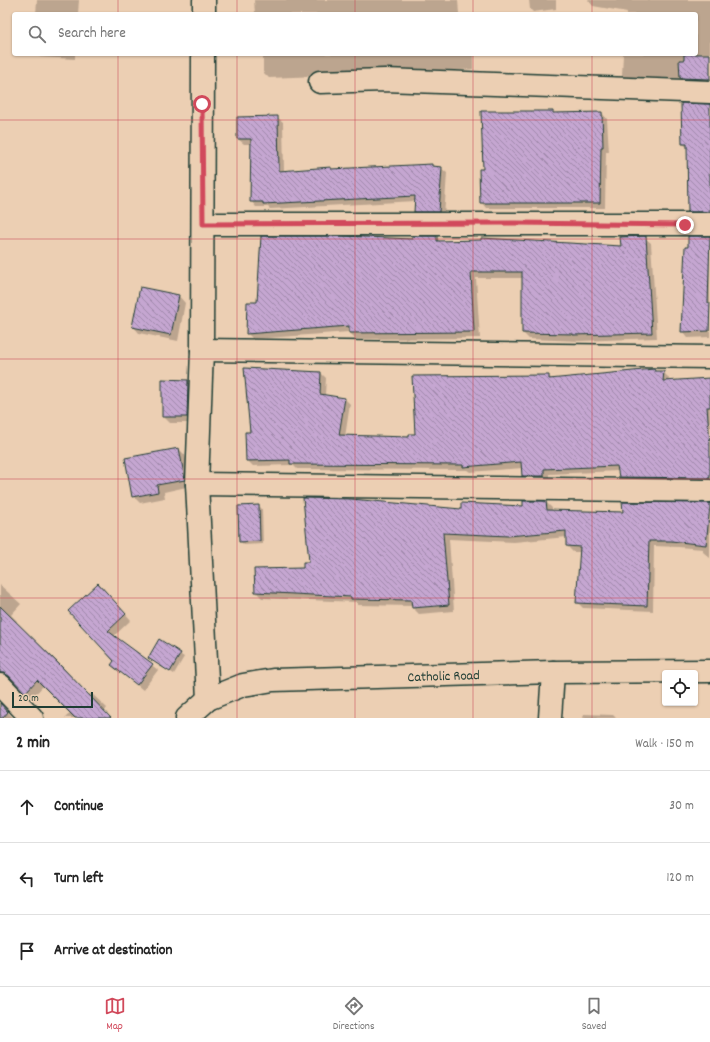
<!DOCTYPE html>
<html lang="en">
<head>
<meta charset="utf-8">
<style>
  :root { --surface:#fff; --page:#f2f2f2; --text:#222; --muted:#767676; --line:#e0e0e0; --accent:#d1495b }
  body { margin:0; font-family:Dekko,sans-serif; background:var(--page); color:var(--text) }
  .controls { position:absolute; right:12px; bottom:12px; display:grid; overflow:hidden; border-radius:4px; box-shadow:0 1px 3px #0004 }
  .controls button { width:36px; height:36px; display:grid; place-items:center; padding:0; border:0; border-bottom:1px solid var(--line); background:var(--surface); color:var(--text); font:20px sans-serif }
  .scale { position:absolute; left:12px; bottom:10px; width:81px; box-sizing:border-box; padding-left:4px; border:2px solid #1f3d34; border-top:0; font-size:11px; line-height:14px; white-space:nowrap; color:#1f3d34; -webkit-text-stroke:3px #eccfb3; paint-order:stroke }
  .stop { position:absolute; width:12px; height:12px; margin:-9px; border:3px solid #d1495b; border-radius:50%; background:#fff }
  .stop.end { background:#d1495b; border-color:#fff; box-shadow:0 1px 4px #0008 }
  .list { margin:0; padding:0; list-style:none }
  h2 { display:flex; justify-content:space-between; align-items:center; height:52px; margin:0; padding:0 16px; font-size:17px }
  h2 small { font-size:13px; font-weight:400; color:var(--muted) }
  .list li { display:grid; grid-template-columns:26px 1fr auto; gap:12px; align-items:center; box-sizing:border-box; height:72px; padding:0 16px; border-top:1px solid var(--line) }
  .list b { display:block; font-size:15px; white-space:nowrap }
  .list em { font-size:13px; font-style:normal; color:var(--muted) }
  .icon { flex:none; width:22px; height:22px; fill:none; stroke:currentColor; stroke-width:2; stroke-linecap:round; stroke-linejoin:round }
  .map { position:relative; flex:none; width:710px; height:718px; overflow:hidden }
  .search { position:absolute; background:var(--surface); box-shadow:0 1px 3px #0004; left:12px; right:12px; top:12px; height:44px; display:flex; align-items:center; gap:10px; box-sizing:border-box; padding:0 14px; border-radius:4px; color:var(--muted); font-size:15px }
  .sheet { height:268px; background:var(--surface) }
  nav { display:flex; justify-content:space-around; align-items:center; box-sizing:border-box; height:56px; border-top:1px solid var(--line); background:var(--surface); font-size:11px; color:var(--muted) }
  nav a { display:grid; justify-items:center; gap:2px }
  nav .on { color:var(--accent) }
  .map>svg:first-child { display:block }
  .shadow { fill:#0003 }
  .building { fill:url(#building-back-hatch); stroke:#1f3d34 }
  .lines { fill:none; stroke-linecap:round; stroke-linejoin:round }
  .minor-casing { stroke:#1f3d34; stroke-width:25 }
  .minor { stroke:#eccfb3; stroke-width:22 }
  .route { stroke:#d1495b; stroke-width:5 }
  .grid { fill:none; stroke:#c84859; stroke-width:1; stroke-opacity:0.55 }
  .labels { text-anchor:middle; stroke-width:4; stroke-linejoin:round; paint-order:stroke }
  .street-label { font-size:14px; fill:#1f3d34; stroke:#eccfb3 }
</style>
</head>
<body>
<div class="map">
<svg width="710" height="718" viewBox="0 0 710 718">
  <defs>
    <pattern id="building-back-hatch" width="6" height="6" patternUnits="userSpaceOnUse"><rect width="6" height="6" fill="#c5a6d1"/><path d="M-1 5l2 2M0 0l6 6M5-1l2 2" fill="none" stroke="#9f88aa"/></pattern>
  </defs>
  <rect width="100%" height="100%" fill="#eccfb3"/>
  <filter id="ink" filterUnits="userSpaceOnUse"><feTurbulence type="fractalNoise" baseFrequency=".025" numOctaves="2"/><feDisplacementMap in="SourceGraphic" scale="8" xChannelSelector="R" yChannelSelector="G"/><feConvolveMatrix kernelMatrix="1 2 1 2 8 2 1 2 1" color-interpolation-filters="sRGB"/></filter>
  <g filter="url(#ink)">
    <g class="shadow">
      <path d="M 37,0 L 79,0 L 78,14 L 36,14 Z"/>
      <path d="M 254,0 L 458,0 L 459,14 L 255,14 Z"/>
      <path d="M 529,0 L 556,0 L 556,9 L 533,12 L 530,9 Z"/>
      <path d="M 588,0 L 710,0 L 710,83 L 627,81 L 622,76 L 623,54 L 696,54 L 696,14 L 626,14 L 627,12 L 593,6 Z"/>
      <path d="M 38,54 L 75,54 L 75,59 L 40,57 Z"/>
      <path d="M 263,54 L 471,54 L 473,55 L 473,69 L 413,74 L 392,73 L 269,78 L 263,72 Z"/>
      <path d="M 552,112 L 554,114 L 602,113 L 607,119 L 609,152 L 606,152 L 605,208 L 486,208 L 481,202 L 484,170 Z"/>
      <path d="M 710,113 L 710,218 L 695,218 L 689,211 L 688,148 L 683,144 Z"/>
      <path d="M 277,117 L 283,122 L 284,171 L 331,168 L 332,170 L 441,168 L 447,173 L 444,217 L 420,217 L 415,211 L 416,201 L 270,209 L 268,207 L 256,207 L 251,201 L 252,144 L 244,144 L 238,139 Z"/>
      <path d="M 437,238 L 441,242 L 622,247 L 645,238 L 651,243 L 657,338 L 580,341 L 529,339 L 523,333 L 523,278 L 476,278 L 480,338 L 356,339 L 349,332 L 253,339 L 247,333 L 257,303 L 413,240 Z"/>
      <path d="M 689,238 L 710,238 L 710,337 L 688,338 L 682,331 L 689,248 Z"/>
      <path d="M 179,296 L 185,303 L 178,341 L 139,333 L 133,326 Z"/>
      <path d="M 663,372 L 669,378 L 668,382 L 710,379 L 710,481 L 625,482 L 620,477 L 619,471 L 549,474 L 549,481 L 528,481 L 523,476 L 523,468 L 470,472 L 467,470 L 297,469 L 293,465 L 253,466 L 247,460 L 251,433 L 321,373 L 326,378 L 325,395 L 345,399 L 350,404 L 345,437 L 410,438 L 549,376 L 552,380 Z"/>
      <path d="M 188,381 L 195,387 L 193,423 L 170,423 L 163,416 Z"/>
      <path d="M 179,449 L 185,455 L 191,486 L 164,492 L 165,498 L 140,503 L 133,496 Z"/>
      <path d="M 546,502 L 552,508 L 552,511 L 624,513 L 709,513 L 710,514 L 710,558 L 703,552 L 703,549 L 678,547 L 654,546 L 653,611 L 583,608 L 577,602 L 581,552 L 573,552 L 567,546 L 567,537 L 514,542 L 449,539 L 454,611 L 419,614 L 413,608 L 412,606 L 358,605 L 356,602 L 262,598 L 256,592 L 304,569 L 310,564 L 462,510 L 524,507 Z"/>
      <path d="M 259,506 L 262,509 L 263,544 L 244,545 L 240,541 Z"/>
      <path d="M 0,585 L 21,604 L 11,615 L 17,621 L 16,623 L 88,696 L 91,693 L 107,708 L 104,712 L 110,718 L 65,718 L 71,712 L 44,685 L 32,698 L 6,674 L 0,634 Z"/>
      <path d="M 104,590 L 131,620 L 114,636 L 158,670 L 143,690 L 112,665 L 115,661 L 69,611 Z"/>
      <path d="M 159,641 L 184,657 L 174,674 L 149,658 Z"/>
      <path d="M 0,704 L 13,718 L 0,718 Z"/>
      <path d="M 584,714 L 613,715 L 616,718 L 583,718 Z"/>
    </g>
    <g class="building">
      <path d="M 684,54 L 710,54 L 710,79 L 680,78 L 679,60 L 684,60 Z"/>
      <path d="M 681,103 L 710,104 L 710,212 L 688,212 L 687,144 L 682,144 Z"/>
      <path d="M 481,111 L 553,111 L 553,113 L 602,112 L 603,147 L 601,147 L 600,203 L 480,203 L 479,169 L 483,169 Z"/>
      <path d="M 278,116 L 279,171 L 331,167 L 331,169 L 432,164 L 432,166 L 442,167 L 439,212 L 414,212 L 415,196 L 263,204 L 263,202 L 250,202 L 251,139 L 237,139 L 237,117 Z"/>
      <path d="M 261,236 L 342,236 L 412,239 L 412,236 L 437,236 L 437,241 L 481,240 L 481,238 L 621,246 L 620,237 L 646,236 L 652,333 L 573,335 L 573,334 L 522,333 L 522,272 L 471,272 L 474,332 L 349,333 L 349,326 L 246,334 L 247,302 L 257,302 Z"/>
      <path d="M 688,236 L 710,236 L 708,303 L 710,303 L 709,331 L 681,332 L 685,247 L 688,247 Z"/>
      <path d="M 140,287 L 179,295 L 171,335 L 132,327 Z"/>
      <path d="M 244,368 L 321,372 L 320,394 L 345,398 L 339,435 L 409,437 L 409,434 L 415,434 L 412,376 L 549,375 L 549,379 L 654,369 L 655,371 L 664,371 L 663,381 L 710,378 L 710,407 L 707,407 L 710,444 L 710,478 L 619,477 L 617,466 L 544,469 L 544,476 L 522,476 L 521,462 L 463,467 L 463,465 L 290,464 L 290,460 L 246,461 L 245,432 L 250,432 Z"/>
      <path d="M 162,379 L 188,380 L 187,417 L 162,417 Z"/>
      <path d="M 179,448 L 185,480 L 157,485 L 158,492 L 132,497 L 125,458 Z"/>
      <path d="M 303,498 L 351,499 L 461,509 L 461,503 L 523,506 L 523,501 L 546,501 L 547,510 L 623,512 L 622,502 L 710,503 L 710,506 L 706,545 L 671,541 L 649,541 L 647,606 L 576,603 L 580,547 L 566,546 L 566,531 L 508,536 L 443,533 L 449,605 L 412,608 L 411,600 L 351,599 L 351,597 L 255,592 L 254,569 L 303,568 L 303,562 L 309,562 Z"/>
      <path d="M 259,505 L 260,541 L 239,542 L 238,506 Z"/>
      <path d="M 98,583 L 126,614 L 108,631 L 153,664 L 137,685 L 111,665 L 114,661 L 68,611 Z"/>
      <path d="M 0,606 L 61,666 L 111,718 L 75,718 L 37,680 L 25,693 L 9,676 L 4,673 L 0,673 Z"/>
      <path d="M 159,639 L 181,653 L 170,672 L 148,658 Z"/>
      <path d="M 0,703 L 8,712 L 3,718 L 0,718 Z"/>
    </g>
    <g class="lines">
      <defs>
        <g id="minor">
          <path d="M 204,14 L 204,0"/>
          <path d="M 203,54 L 202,350 L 197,484 L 208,699"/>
          <path d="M 320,82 L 385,80 L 710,92"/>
          <path d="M 203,224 L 710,224"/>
          <path d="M 202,350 L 710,357"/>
          <path d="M 197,484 L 710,491"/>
          <path d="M 0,685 L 32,718"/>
          <path id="s1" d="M 187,718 L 208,699 L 243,685 L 273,680 L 553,672 L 710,671"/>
          <path d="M 550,718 L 553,672"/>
        </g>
      </defs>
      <use href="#minor" class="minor-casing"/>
      <use href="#minor" class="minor"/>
    </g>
  </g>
  <g class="lines" filter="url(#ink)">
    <path class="route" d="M 202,104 L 203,224 L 516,223 L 685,225"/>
  </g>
  <path class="grid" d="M 118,0 L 118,14M 237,0 L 237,14M 355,0 L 355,14M 473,0 L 473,14M 592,0 L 592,14M 118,54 L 118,718M 237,54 L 237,718M 355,54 L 355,718M 473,54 L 473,718M 592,54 L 592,718M 0,120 L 710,120M 0,239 L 710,239M 0,359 L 710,359M 0,479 L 710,479M 0,598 L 710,598"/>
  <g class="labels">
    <g class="street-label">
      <text dy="5" stroke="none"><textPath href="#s1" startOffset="267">Catholic Road</textPath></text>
    </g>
  </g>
</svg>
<div class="controls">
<button><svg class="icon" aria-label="locate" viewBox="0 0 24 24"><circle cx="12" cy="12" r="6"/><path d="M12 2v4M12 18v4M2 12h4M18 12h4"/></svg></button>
</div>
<div class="scale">20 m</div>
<div class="stop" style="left:202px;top:104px"></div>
<div class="stop end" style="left:685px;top:225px"></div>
<div class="search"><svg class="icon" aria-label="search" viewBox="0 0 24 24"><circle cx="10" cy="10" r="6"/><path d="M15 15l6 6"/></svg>Search here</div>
</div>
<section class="sheet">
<h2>2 min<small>Walk · 150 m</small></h2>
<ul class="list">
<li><svg class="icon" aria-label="ahead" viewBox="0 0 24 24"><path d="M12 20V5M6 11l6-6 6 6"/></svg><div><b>Continue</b></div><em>30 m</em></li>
<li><svg class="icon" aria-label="left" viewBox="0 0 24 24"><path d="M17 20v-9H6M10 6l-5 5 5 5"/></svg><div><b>Turn left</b></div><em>120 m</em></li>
<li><svg class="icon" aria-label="arrive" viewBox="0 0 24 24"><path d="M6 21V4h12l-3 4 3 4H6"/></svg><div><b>Arrive at destination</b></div></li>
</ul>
</section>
<nav>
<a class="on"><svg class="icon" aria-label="map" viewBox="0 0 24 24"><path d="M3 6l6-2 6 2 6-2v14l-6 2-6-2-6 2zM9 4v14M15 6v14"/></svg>Map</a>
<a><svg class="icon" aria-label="directions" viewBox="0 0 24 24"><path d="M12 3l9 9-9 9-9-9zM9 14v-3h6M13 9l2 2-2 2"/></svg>Directions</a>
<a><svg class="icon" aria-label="saved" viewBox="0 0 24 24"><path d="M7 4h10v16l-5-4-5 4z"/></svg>Saved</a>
</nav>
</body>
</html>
